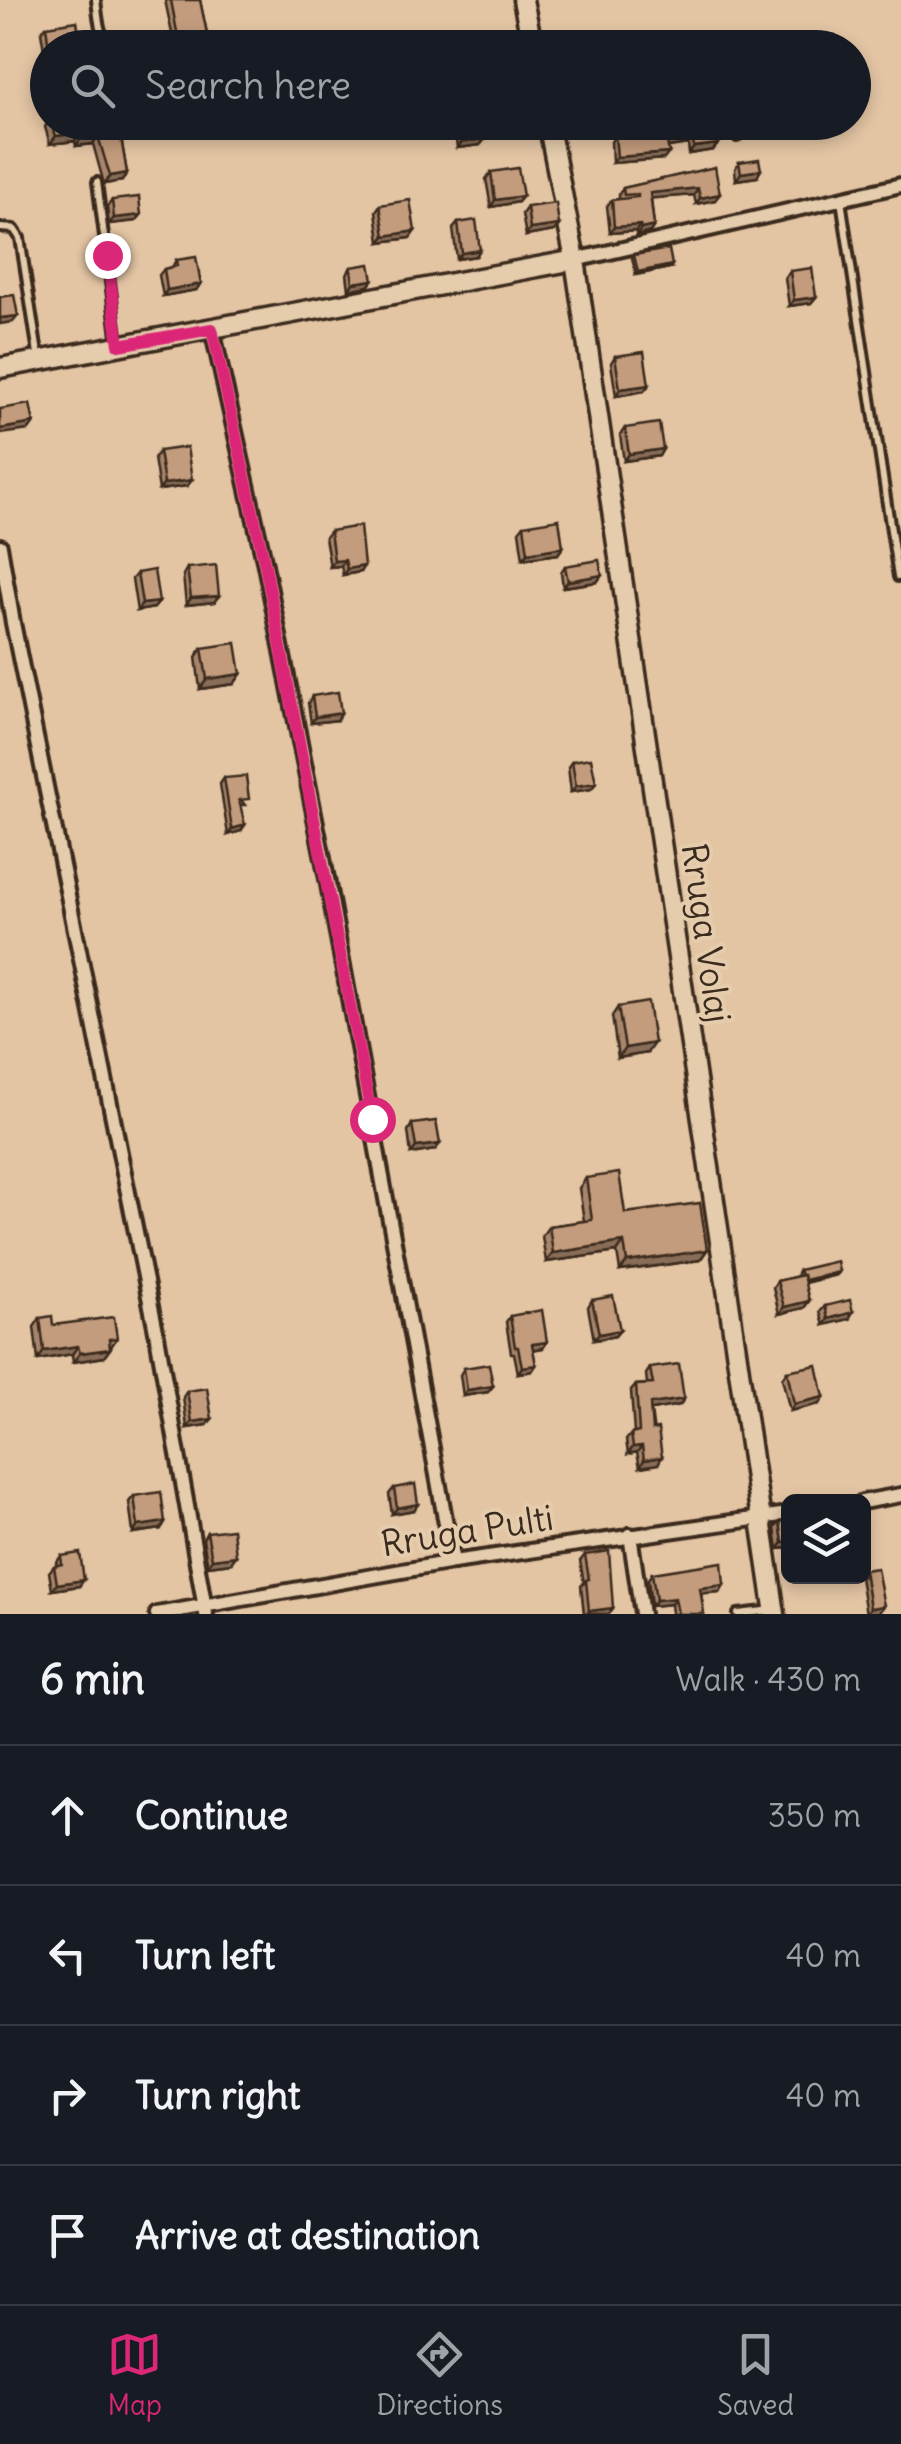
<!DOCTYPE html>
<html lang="en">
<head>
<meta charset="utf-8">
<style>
  :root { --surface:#171b24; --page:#242831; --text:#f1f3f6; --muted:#9ea1a6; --line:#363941; --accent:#db2777 }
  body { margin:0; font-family:Delius,sans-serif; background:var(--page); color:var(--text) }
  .controls { position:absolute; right:30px; bottom:30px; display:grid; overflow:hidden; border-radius:15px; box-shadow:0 5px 15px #0003 }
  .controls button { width:90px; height:90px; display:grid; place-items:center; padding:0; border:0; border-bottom:2px solid var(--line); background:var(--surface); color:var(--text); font:50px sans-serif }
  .stop { position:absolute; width:30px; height:30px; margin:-22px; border:8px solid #db2777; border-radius:50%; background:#fff }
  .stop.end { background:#db2777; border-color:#fff; box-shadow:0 2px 10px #0008 }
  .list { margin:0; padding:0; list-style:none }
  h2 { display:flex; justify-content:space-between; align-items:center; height:130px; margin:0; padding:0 40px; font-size:42px }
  h2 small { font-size:32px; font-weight:400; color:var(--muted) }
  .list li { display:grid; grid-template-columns:65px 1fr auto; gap:30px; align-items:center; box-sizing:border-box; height:140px; padding:0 40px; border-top:2px solid var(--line) }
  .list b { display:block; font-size:38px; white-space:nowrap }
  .list em { font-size:32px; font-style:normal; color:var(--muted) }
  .icon { flex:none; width:55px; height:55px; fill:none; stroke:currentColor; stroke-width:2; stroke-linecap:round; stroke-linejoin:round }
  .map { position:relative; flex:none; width:901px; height:1614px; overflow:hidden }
  .search { position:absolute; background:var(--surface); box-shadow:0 5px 15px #0003; left:30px; right:30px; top:30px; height:110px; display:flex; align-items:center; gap:25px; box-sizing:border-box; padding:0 35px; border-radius:55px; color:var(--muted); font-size:38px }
  .sheet { height:690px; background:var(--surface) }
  nav { display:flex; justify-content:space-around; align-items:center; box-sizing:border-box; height:140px; border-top:2px solid var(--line); background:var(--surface); font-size:28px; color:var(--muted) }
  nav a { display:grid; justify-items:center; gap:5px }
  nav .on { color:var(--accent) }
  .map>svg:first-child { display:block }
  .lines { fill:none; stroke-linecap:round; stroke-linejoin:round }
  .lane-casing { stroke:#3b2a1e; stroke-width:14 }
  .street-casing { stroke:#3b2a1e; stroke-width:20 }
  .secondary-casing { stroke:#3b2a1e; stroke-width:25 }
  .lane { stroke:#e4ccac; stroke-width:6 }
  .street { stroke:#e4ccac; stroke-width:12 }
  .secondary { stroke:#e4ccac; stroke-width:18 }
  .wall { fill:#a8866c; stroke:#3b2a1e; stroke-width:2.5 }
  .shaded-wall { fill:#886d58; stroke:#3b2a1e; stroke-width:2.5 }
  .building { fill:#c39c7d; stroke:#3b2a1e; stroke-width:2.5 }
  .route { stroke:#db2777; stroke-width:12 }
  .labels { text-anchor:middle; stroke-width:8; stroke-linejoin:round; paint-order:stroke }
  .street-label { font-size:35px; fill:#3b2a1e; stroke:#e4ccac }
</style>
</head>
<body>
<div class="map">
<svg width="901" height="1614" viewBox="0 0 901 1614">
  <rect width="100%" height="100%" fill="#e3c5a4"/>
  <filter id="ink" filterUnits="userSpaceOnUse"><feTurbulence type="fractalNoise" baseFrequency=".01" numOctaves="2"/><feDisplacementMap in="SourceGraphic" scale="20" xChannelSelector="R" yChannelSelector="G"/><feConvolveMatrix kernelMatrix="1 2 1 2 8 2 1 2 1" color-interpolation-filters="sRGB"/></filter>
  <g filter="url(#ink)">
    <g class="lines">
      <defs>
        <g id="lane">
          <path d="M 96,0 C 99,19 97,43 120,48"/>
          <path d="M 142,48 L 164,43"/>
          <path d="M 734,122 L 737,137"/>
          <path d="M 97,182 L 118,344"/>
          <path d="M 841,200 L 898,577"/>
          <path d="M 0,228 L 14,229 L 20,238 L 39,360"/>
          <path d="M 738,1614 L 773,1610"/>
        </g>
        <g id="street">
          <path d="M 575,260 L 901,185"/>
          <path d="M 212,329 L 265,565 L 327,879 L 453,1562"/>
          <path d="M 0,546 L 13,623 L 158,1341 L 206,1614"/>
          <path d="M 862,1502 L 901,1495"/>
          <path d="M 630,1535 L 642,1614"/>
          <path d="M 157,1614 L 453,1562 L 788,1514"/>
        </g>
        <g id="secondary">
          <path d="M 523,0 L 533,48"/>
          <path d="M 548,122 L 575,260 L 775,1614"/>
          <path d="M 0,368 L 575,260"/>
        </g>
      </defs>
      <use href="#lane" class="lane-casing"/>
      <use href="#street" class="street-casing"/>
      <use href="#secondary" class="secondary-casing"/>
      <use href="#lane" class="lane"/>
      <use href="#street" class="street"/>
      <use href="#secondary" class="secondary"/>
    </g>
    <g class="wall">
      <path d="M 165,0 L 200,0 L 210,48 L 175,48 Z"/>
      <path d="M 46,26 L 81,46 L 80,48 L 48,48 L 48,56 L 45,56 L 41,32 Z"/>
      <path d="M 48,122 L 139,123 L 134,130 L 120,132 L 127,173 L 122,181 L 104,184 L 93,144 L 76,146 L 75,141 L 50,144 L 45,127 Z"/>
      <path d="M 456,122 L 483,122 L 485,139 L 480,145 L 457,148 L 454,125 Z"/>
      <path d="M 638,127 L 718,144 L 713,150 L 689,154 L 688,144 L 668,147 L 664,159 L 612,163 L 611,142 L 615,135 L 633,134 Z"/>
      <path d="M 739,162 L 757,177 L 736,180 L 735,169 Z"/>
      <path d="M 715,167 L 715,200 L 696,204 L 694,195 L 651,198 L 654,226 L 650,232 L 636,236 L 636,231 L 610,233 L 607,206 L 612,200 L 619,199 L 619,194 L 623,188 Z"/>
      <path d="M 491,172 L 523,196 L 518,202 L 491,207 L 486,179 Z"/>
      <path d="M 112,200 L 141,215 L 136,221 L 109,224 L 107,207 Z"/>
      <path d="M 380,205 L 410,238 L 380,242 L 376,211 Z"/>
      <path d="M 527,207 L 559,225 L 554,231 L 526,236 L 522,214 Z"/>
      <path d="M 458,223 L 476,256 L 457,259 L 453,229 Z"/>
      <path d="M 634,255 L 670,268 L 636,275 L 632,258 Z"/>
      <path d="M 176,260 L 196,290 L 163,296 L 159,275 L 164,269 L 172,267 Z"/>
      <path d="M 351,267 L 373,280 L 368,286 L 349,290 L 347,274 Z"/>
      <path d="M 790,271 L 816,297 L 811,303 L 789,306 L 785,278 Z"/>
      <path d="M 615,356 L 649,385 L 644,391 L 616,396 L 611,363 Z"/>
      <path d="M 625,428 L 663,449 L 659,456 L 624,461 L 620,435 Z"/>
      <path d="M 159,451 L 192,480 L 187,486 L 159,490 L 154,458 Z"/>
      <path d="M 524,525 L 563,547 L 558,554 L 523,559 L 519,531 Z"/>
      <path d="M 330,531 L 360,572 L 343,575 L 341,566 L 330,567 L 325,537 Z"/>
      <path d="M 565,566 L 602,575 L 597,582 L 563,587 L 561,572 Z"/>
      <path d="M 187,568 L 214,602 L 186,605 L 183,575 Z"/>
      <path d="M 137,573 L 159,602 L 154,608 L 137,611 L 132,579 Z"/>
      <path d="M 202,648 L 241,674 L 234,684 L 200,689 L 196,657 Z"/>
      <path d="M 312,696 L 341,713 L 337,720 L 311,723 L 308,703 Z"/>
      <path d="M 572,761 L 596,783 L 591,789 L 571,792 L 568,767 Z"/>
      <path d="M 224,778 L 245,805 L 240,805 L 241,831 L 228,835 L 220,784 Z"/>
      <path d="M 618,1007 L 647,1053 L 618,1058 L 612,1016 Z"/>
      <path d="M 412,1124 L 435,1150 L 411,1154 L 408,1131 Z"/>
      <path d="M 586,1178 L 625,1213 L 707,1250 L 700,1260 L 620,1271 L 617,1252 L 546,1262 L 542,1236 L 549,1226 L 584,1221 L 579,1188 Z"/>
      <path d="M 799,1270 L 839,1272 L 837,1275 L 804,1283 L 809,1301 L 804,1308 L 779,1314 L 773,1287 L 777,1281 L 798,1276 L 797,1273 Z"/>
      <path d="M 592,1300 L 620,1330 L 615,1336 L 594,1340 L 588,1307 Z"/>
      <path d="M 825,1306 L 849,1319 L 824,1325 L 820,1312 Z"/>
      <path d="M 510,1316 L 547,1342 L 543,1348 L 533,1350 L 536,1365 L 532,1371 L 518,1373 L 514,1353 L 511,1353 L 506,1322 Z"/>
      <path d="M 40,1318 L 53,1325 L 117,1338 L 104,1357 L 73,1362 L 72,1354 L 38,1360 L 34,1327 Z"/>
      <path d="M 464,1368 L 493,1386 L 488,1392 L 463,1396 L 460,1375 Z"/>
      <path d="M 650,1368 L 680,1405 L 651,1410 L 658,1464 L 640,1467 L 637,1452 L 628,1454 L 626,1440 L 631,1434 L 634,1433 L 631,1391 L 636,1385 L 647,1384 L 646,1374 Z"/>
      <path d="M 787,1371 L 824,1397 L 820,1404 L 790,1411 L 782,1378 Z"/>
      <path d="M 187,1391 L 207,1425 L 187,1428 L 183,1397 Z"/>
      <path d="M 394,1488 L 418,1504 L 414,1510 L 392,1514 L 389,1494 Z"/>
      <path d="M 134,1496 L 165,1522 L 161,1529 L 133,1533 L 129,1502 Z"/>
      <path d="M 788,1520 L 788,1548 L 778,1549 L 775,1528 L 780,1522 Z"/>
      <path d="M 207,1532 L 231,1563 L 208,1566 L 203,1539 Z"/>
      <path d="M 585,1555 L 613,1608 L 609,1614 L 584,1614 L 581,1586 L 584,1583 L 580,1561 Z"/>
      <path d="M 61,1556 L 79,1586 L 52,1590 L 49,1572 L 54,1566 L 56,1565 L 56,1563 Z"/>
      <path d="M 864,1570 L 879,1612 L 866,1614 L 860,1577 L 864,1576 Z"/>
      <path d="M 652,1573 L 720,1592 L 701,1593 L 704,1614 L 672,1614 L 671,1604 L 651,1606 L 648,1579 Z"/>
    </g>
    <g class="shaded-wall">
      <path d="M 139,123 L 134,130 L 114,133 L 119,126 Z"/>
      <path d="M 80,133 L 75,141 L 50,144 L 56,136 Z"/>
      <path d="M 98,136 L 93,144 L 76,146 L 81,138 Z"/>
      <path d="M 692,138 L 688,144 L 662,148 L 667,141 Z"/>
      <path d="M 485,139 L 480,145 L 457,148 L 462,142 Z"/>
      <path d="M 718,144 L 713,150 L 689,154 L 694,147 Z"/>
      <path d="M 669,153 L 664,159 L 612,163 L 617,157 Z"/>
      <path d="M 761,170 L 757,177 L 736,180 L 741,173 Z"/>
      <path d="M 127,173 L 122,181 L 104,184 L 110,176 Z"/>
      <path d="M 698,188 L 694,195 L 645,199 L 650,193 Z"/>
      <path d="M 720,194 L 715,200 L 696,204 L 700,198 Z"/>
      <path d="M 523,196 L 518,202 L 491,207 L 495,200 Z"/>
      <path d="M 141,215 L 136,221 L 109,224 L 114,218 Z"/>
      <path d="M 559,225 L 554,231 L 526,236 L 530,229 Z"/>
      <path d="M 640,225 L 636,231 L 610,233 L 614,227 Z"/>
      <path d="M 654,226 L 650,232 L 636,236 L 641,229 Z"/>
      <path d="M 415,231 L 410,238 L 380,242 L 385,236 Z"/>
      <path d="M 480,250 L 476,256 L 457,259 L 462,253 Z"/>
      <path d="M 672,265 L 670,268 L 636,275 L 638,272 Z"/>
      <path d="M 373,280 L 368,286 L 349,290 L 353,283 Z"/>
      <path d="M 201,284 L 196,290 L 163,296 L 167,290 Z"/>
      <path d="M 816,297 L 811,303 L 789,306 L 794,300 Z"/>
      <path d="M 18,316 L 13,322 L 0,324 L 0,318 Z"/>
      <path d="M 649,385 L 644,391 L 616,396 L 620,389 Z"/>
      <path d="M 34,423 L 29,430 L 0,434 L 0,429 Z"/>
      <path d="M 663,449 L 659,456 L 624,461 L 629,454 Z"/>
      <path d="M 192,480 L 187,486 L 159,490 L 164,484 Z"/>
      <path d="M 563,547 L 558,554 L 523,559 L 528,553 Z"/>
      <path d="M 345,560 L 341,566 L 330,567 L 334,561 Z"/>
      <path d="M 364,566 L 360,572 L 343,575 L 347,569 Z"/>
      <path d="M 602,575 L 597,582 L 563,587 L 568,581 Z"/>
      <path d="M 219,596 L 214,602 L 186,605 L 191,598 Z"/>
      <path d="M 159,602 L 154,608 L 137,611 L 142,604 Z"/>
      <path d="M 241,674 L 234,684 L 200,689 L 207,679 Z"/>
      <path d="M 341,713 L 337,720 L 311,723 L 315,717 Z"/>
      <path d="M 596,783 L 591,789 L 571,792 L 576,786 Z"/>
      <path d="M 245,825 L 241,831 L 228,835 L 232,829 Z"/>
      <path d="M 654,1043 L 647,1053 L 618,1058 L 625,1048 Z"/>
      <path d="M 440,1144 L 435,1150 L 411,1154 L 416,1147 Z"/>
      <path d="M 624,1242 L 617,1252 L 546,1262 L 553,1253 Z"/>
      <path d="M 707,1250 L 700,1260 L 620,1271 L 627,1262 Z"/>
      <path d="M 839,1272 L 837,1275 L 800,1284 L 802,1281 Z"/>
      <path d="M 809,1301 L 804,1308 L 779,1314 L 784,1307 Z"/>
      <path d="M 853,1312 L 849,1319 L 824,1325 L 828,1319 Z"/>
      <path d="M 620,1330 L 615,1336 L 594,1340 L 599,1334 Z"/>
      <path d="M 547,1342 L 543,1348 L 528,1350 L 532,1344 Z"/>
      <path d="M 78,1346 L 72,1354 L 38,1360 L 44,1351 Z"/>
      <path d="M 110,1349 L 104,1357 L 73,1362 L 80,1353 Z"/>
      <path d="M 536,1365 L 532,1371 L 518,1373 L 522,1367 Z"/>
      <path d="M 493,1386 L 488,1392 L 463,1396 L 467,1390 Z"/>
      <path d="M 824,1397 L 820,1404 L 790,1411 L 794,1404 Z"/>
      <path d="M 684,1399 L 680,1405 L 646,1411 L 650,1404 Z"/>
      <path d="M 212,1419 L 207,1425 L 187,1428 L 192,1422 Z"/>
      <path d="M 642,1446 L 637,1452 L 628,1454 L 633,1447 Z"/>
      <path d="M 662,1457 L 658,1464 L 640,1467 L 644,1460 Z"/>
      <path d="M 418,1504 L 414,1510 L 392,1514 L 397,1508 Z"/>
      <path d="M 165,1522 L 161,1529 L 133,1533 L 138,1526 Z"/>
      <path d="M 788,1542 L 788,1548 L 778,1549 L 783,1543 Z"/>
      <path d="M 236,1556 L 231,1563 L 208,1566 L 212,1559 Z"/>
      <path d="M 84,1580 L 79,1586 L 52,1590 L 57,1584 Z"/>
      <path d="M 724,1585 L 720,1592 L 695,1594 L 700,1588 Z"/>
      <path d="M 675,1598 L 671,1604 L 651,1606 L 656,1600 Z"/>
      <path d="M 884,1606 L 879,1612 L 866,1614 L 870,1608 Z"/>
      <path d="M 613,1608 L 609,1614 L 587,1614 L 589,1611 Z"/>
    </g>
    <g class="building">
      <path d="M 171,0 L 200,0 L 210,48 L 180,48 Z"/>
      <path d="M 77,21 L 81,46 L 49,48 L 46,26 Z"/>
      <path d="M 318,42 L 319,48 L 296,48 L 295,47 Z"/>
      <path d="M 51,122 L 139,122 L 119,126 L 127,173 L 110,176 L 98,136 L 81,138 L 80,133 L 56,136 Z"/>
      <path d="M 459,122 L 483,122 L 485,139 L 462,142 Z"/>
      <path d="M 670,122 L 715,122 L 718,144 L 694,147 L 692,138 L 667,141 L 669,153 L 617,157 L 615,135 L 638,133 L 638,127 Z"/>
      <path d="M 759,159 L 761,170 L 741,173 L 739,162 Z"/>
      <path d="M 715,167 L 720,194 L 700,198 L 698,188 L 650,193 L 654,226 L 641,229 L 640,225 L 614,227 L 612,200 L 638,197 L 638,194 L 624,195 L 623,188 Z"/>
      <path d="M 518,168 L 523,196 L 495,200 L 491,172 Z"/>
      <path d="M 139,197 L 141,215 L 114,218 L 112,200 Z"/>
      <path d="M 410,200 L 415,231 L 385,236 L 380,205 Z"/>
      <path d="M 556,203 L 559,225 L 530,229 L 527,207 Z"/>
      <path d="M 476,220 L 480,250 L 462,253 L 458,223 Z"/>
      <path d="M 669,249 L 672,265 L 638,272 L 634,255 Z"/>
      <path d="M 196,257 L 201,284 L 167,290 L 164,269 L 177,266 L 176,260 Z"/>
      <path d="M 370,264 L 373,280 L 353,283 L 351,267 Z"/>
      <path d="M 812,268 L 816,297 L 794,300 L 790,271 Z"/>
      <path d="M 14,295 L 18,316 L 0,318 L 0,297 Z"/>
      <path d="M 644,352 L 649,385 L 620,389 L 615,356 Z"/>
      <path d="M 30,404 L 34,423 L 0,429 L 0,409 Z"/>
      <path d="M 659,423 L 663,449 L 629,454 L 625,428 Z"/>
      <path d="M 187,447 L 192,480 L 164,484 L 159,451 Z"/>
      <path d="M 559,519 L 563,547 L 528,553 L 524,525 Z"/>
      <path d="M 360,526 L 364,566 L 347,569 L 345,560 L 334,561 L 330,531 Z"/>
      <path d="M 599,560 L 602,575 L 568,581 L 565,566 Z"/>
      <path d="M 216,565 L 219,596 L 191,598 L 187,568 Z"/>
      <path d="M 154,570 L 159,602 L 142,604 L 137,573 Z"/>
      <path d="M 236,643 L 241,674 L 207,679 L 202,648 Z"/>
      <path d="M 338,692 L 341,713 L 315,717 L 312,696 Z"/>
      <path d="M 591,758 L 596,783 L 576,786 L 572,761 Z"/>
      <path d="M 246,776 L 249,799 L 239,800 L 245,825 L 232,829 L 224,778 Z"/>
      <path d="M 648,1002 L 654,1043 L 625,1048 L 618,1007 Z"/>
      <path d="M 436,1121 L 440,1144 L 416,1147 L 412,1124 Z"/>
      <path d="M 619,1173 L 625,1213 L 700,1203 L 707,1250 L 627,1262 L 624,1242 L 553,1253 L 549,1226 L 592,1220 L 586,1178 Z"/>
      <path d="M 837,1261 L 839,1272 L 804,1280 L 803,1275 L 801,1275 L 799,1270 Z"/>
      <path d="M 803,1275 L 809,1301 L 784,1307 L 777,1281 Z"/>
      <path d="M 613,1296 L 620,1330 L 599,1334 L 592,1300 Z"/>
      <path d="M 850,1300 L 853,1312 L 828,1319 L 825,1306 Z"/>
      <path d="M 542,1310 L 547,1342 L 532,1344 L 536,1365 L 522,1367 L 518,1347 L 515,1347 L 510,1316 Z"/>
      <path d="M 52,1316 L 53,1325 L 114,1317 L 117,1338 L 109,1339 L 110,1349 L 80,1353 L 78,1346 L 44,1351 L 40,1318 Z"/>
      <path d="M 489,1364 L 493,1386 L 467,1390 L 464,1368 Z"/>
      <path d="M 679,1364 L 684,1399 L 650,1404 L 652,1430 L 658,1429 L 662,1457 L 644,1460 L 642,1446 L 633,1447 L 631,1434 L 639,1432 L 636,1385 L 653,1384 L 650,1368 Z"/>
      <path d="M 817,1365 L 824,1397 L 794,1404 L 787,1371 Z"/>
      <path d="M 207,1388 L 212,1419 L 192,1422 L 187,1391 Z"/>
      <path d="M 415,1484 L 418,1504 L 397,1508 L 394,1488 Z"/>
      <path d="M 161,1492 L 165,1522 L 138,1526 L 134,1496 Z"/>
      <path d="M 788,1520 L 788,1542 L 783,1543 L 780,1522 Z"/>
      <path d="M 233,1529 L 236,1556 L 212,1559 L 207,1532 Z"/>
      <path d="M 609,1551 L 613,1608 L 589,1611 L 586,1580 L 589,1579 L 585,1555 Z"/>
      <path d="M 80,1553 L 84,1580 L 57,1584 L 54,1566 L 62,1564 L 61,1556 Z"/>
      <path d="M 722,1562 L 724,1585 L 700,1588 L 704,1614 L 678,1614 L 675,1598 L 656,1600 L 652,1573 Z"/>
      <path d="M 877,1568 L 884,1606 L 870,1608 L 864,1570 Z"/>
    </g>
  </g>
  <g class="lines" filter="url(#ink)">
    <path class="route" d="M 107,255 L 119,345 L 212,329 L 265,565 L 372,1119"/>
  </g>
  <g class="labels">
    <g class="street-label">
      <text transform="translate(706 933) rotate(82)" y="12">Rruga Volaj</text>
      <text transform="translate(467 1531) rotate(-9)" y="12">Rruga Pulti</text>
    </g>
  </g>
</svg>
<div class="controls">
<button><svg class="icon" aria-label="layers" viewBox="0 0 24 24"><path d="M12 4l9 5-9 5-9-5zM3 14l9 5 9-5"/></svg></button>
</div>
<div class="stop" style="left:372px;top:1119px"></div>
<div class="stop end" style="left:107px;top:255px"></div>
<div class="search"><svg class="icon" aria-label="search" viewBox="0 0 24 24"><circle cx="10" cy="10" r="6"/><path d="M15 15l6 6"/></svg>Search here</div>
</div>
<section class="sheet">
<h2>6 min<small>Walk · 430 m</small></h2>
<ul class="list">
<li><svg class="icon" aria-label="ahead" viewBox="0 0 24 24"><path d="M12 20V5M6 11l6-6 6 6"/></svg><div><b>Continue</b></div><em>350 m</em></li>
<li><svg class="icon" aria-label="left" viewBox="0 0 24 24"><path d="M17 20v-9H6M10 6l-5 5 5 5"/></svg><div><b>Turn left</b></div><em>40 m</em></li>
<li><svg class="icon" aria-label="right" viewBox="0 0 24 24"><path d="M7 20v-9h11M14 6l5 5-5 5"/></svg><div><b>Turn right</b></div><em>40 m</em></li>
<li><svg class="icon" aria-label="arrive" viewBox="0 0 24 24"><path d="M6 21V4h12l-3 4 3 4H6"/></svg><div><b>Arrive at destination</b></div></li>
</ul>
</section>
<nav>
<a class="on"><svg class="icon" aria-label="map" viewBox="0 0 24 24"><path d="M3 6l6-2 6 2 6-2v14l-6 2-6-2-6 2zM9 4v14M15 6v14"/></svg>Map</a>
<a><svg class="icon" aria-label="directions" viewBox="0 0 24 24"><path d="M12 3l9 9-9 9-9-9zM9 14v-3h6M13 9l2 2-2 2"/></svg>Directions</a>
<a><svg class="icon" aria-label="saved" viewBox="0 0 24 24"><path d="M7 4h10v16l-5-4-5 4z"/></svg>Saved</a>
</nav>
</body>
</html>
